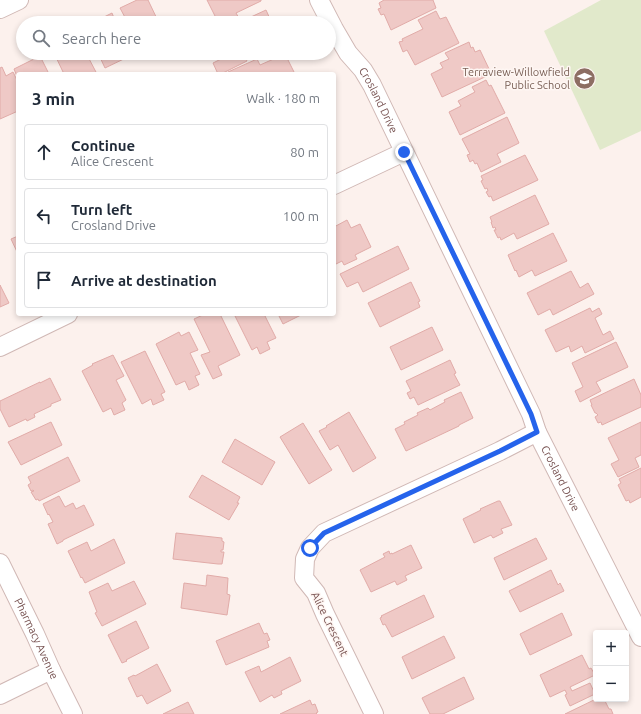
<!DOCTYPE html>
<html lang="en">
<head>
<meta charset="utf-8">
<style>
  :root { --surface:#fff; --page:#f2f2f3; --text:#1f2937; --muted:#747a83; --line:#e0e1e3 }
  body { margin:0; font-family:Ubuntu,sans-serif; background:var(--page); color:var(--text) }
  .controls { position:absolute; right:12px; bottom:12px; display:grid; overflow:hidden; border-radius:4px; box-shadow:0 2px 6px #0003 }
  .controls button { width:36px; height:36px; display:grid; place-items:center; padding:0; border:0; border-bottom:1px solid var(--line); background:var(--surface); color:var(--text); font:20px sans-serif }
  .stop { position:absolute; width:12px; height:12px; margin:-9px; border:3px solid #2563eb; border-radius:50%; background:#fff }
  .stop.end { background:#2563eb; border-color:#fff; box-shadow:0 1px 4px #0008 }
  .list { margin:0; padding:0; list-style:none }
  h2 { display:flex; justify-content:space-between; align-items:center; height:52px; margin:0; padding:0 16px; font-size:17px }
  h2 small { font-size:13px; font-weight:400; color:var(--muted) }
  .list li { display:grid; grid-template-columns:26px 1fr auto; gap:12px; align-items:center; box-sizing:border-box; height:56px; margin:0 8px 8px; padding:0 8px; border:1px solid var(--line); border-radius:4px }
  .list b { display:block; font-size:15px; white-space:nowrap }
  .list p { margin:0; font-size:13px; white-space:nowrap; color:var(--muted) }
  .list em { font-size:13px; font-style:normal; color:var(--muted) }
  .icon { flex:none; width:22px; height:22px; fill:none; stroke:currentColor; stroke-width:2; stroke-linecap:round; stroke-linejoin:round }
  .map { position:relative; flex:none; width:641px; height:714px; overflow:hidden }
  .search { position:absolute; background:var(--surface); box-shadow:0 2px 6px #0003; left:16px; top:16px; width:320px; height:44px; display:flex; align-items:center; gap:10px; box-sizing:border-box; padding:0 14px; border-radius:22px; color:var(--muted); font-size:15px }
  .panel { position:absolute; background:var(--surface); box-shadow:0 2px 6px #0003; left:16px; top:72px; width:320px; height:244px; border-radius:4px }
  .map>svg:first-child { display:block }
  .green { fill:#e1e9cb }
  .building { fill:#efc9c6; stroke:#e1aba8 }
  .lines { fill:none; stroke-linecap:round; stroke-linejoin:round }
  .minor-casing { stroke:#d0b8b5; stroke-width:20 }
  .minor { stroke:#fff; stroke-width:18 }
  .route { stroke:#2563eb; stroke-width:5 }
  .labels { text-anchor:middle; stroke-width:3; stroke-linejoin:round; paint-order:stroke }
  .education-label { font-size:11px; fill:#785e54; stroke:#fef6f3; text-anchor:end }
  .street-label { font-size:11px; fill:#765150; stroke:#fef6f3 }
</style>
</head>
<body>
<div class="map">
<svg width="641" height="714" viewBox="0 0 641 714">
  <rect width="100%" height="100%" fill="#fcf1ed"/>
  <path class="green" d="M 601,0 L 641,0 L 641,131 L 600,150 L 544,31 Z"/>
  <g class="building">
    <path d="M 137,0 L 148,0 L 159,23 L 128,23 L 120,8 Z"/>
    <path d="M 207,0 L 261,0 L 261,1 L 236,13 L 240,20 L 233,23 L 222,23 L 221,20 L 218,22 Z"/>
    <path d="M 384,0 L 433,0 L 436,8 L 391,30 L 384,14 L 381,15 L 378,9 L 381,8 L 379,3 Z"/>
    <path d="M 266,10 L 271,21 L 275,19 L 277,23 L 238,23 Z"/>
    <path d="M 436,11 L 440,19 L 446,17 L 459,43 L 415,65 L 407,50 L 403,52 L 399,42 L 403,41 L 402,39 L 423,29 L 418,20 Z"/>
    <path d="M 112,13 L 116,23 L 92,23 Z"/>
    <path d="M 469,42 L 471,48 L 473,47 L 475,52 L 480,50 L 490,71 L 486,74 L 487,76 L 442,97 L 431,74 L 443,68 L 440,63 L 449,59 L 445,53 Z"/>
    <path d="M 54,53 L 86,53 L 97,74 L 64,74 Z"/>
    <path d="M 98,53 L 131,53 L 132,55 L 105,68 Z"/>
    <path d="M 233,53 L 243,53 L 247,61 L 221,74 L 218,74 L 213,63 Z"/>
    <path d="M 285,54 L 295,74 L 229,74 L 228,72 L 257,59 L 260,65 Z"/>
    <path d="M 40,56 L 49,74 L 18,74 L 18,79 L 14,69 Z"/>
    <path d="M 2,67 L 6,76 L 13,72 L 18,82 L 18,111 L 0,119 L 0,68 Z"/>
    <path d="M 486,80 L 489,86 L 491,85 L 505,113 L 460,135 L 449,112 L 461,106 L 458,101 L 475,92 L 472,87 Z"/>
    <path d="M 507,117 L 519,143 L 497,154 L 501,162 L 481,172 L 477,163 L 475,164 L 473,160 L 470,162 L 467,155 L 470,154 L 462,139 Z"/>
    <path d="M 525,155 L 538,180 L 493,201 L 491,196 L 489,197 L 486,192 L 488,191 L 487,188 L 485,189 L 481,181 L 483,180 L 481,176 Z"/>
    <path d="M 535,195 L 549,224 L 517,239 L 514,233 L 501,240 L 500,237 L 498,238 L 494,230 L 496,230 L 495,227 L 493,228 L 491,222 L 492,222 L 490,217 Z"/>
    <path d="M 347,220 L 351,228 L 360,224 L 371,247 L 355,255 L 357,259 L 344,265 L 342,261 L 334,265 L 334,227 Z"/>
    <path d="M 553,233 L 567,261 L 535,276 L 532,270 L 519,277 L 516,270 L 515,271 L 508,255 Z"/>
    <path d="M 18,236 L 18,254 L 11,239 Z"/>
    <path d="M 398,246 L 409,269 L 363,292 L 358,282 L 347,287 L 340,274 Z"/>
    <path d="M 571,271 L 580,288 L 588,283 L 594,294 L 553,315 L 550,309 L 538,315 L 527,293 Z"/>
    <path d="M 411,282 L 420,301 L 418,302 L 420,307 L 380,327 L 368,303 Z"/>
    <path d="M 0,285 L 9,303 L 0,307 Z"/>
    <path d="M 590,308 L 592,312 L 599,308 L 602,314 L 595,318 L 603,335 L 610,331 L 614,339 L 585,353 L 582,346 L 571,352 L 569,346 L 556,352 L 545,330 Z"/>
    <path d="M 205,314 L 220,314 L 240,355 L 218,366 L 222,375 L 213,379 L 201,355 L 210,352 L 194,319 Z"/>
    <path d="M 234,314 L 264,314 L 276,338 L 267,342 L 270,349 L 260,354 L 257,347 L 252,350 Z"/>
    <path d="M 278,314 L 303,314 L 283,324 Z"/>
    <path d="M 432,327 L 443,350 L 401,370 L 390,347 Z"/>
    <path d="M 179,332 L 181,336 L 189,332 L 198,350 L 190,353 L 200,374 L 195,376 L 199,385 L 189,390 L 185,381 L 176,385 L 156,344 Z"/>
    <path d="M 616,342 L 628,367 L 596,382 L 601,391 L 580,402 L 575,391 L 583,387 L 572,363 Z"/>
    <path d="M 145,351 L 165,392 L 161,394 L 164,400 L 153,405 L 151,399 L 142,404 L 121,362 Z"/>
    <path d="M 113,355 L 124,376 L 116,380 L 126,400 L 122,403 L 125,410 L 114,415 L 111,408 L 103,412 L 82,371 L 93,365 L 92,364 Z"/>
    <path d="M 450,360 L 456,373 L 454,374 L 460,385 L 418,405 L 414,397 L 410,399 L 407,393 L 411,391 L 406,381 Z"/>
    <path d="M 50,378 L 61,400 L 51,404 L 51,406 L 34,414 L 35,417 L 27,421 L 26,419 L 9,427 L 0,409 L 0,401 L 40,382 L 40,383 Z"/>
    <path d="M 634,379 L 641,395 L 641,407 L 602,425 L 601,422 L 598,423 L 595,417 L 598,415 L 596,413 L 595,413 L 591,405 L 592,405 L 590,400 Z"/>
    <path d="M 461,392 L 473,418 L 459,425 L 459,426 L 406,451 L 395,429 L 405,424 L 404,422 L 418,415 L 417,413 L 428,408 L 430,410 L 445,402 L 444,400 Z"/>
    <path d="M 349,412 L 376,458 L 353,472 L 338,445 L 330,450 L 319,431 L 327,427 L 326,426 Z"/>
    <path d="M 51,422 L 62,445 L 21,465 L 8,442 Z"/>
    <path d="M 641,422 L 641,455 L 635,458 L 639,467 L 618,477 L 611,464 L 619,460 L 608,438 Z"/>
    <path d="M 303,423 L 332,470 L 309,484 L 280,437 Z"/>
    <path d="M 235,439 L 275,462 L 262,485 L 222,462 Z"/>
    <path d="M 68,457 L 80,481 L 39,501 L 38,499 L 36,500 L 31,492 L 34,491 L 33,490 L 31,491 L 28,485 L 31,483 L 28,477 Z"/>
    <path d="M 641,468 L 641,497 L 630,503 L 629,500 L 626,501 L 618,485 L 621,483 L 619,479 Z"/>
    <path d="M 202,475 L 240,497 L 237,503 L 239,503 L 229,520 L 189,497 Z"/>
    <path d="M 59,496 L 65,507 L 73,503 L 76,509 L 84,505 L 94,525 L 63,540 L 63,541 L 57,544 L 48,524 L 53,522 L 49,514 L 48,515 L 43,504 Z"/>
    <path d="M 498,501 L 500,501 L 512,525 L 501,529 L 503,533 L 493,538 L 491,535 L 474,543 L 463,519 L 481,510 L 480,509 Z"/>
    <path d="M 176,533 L 222,538 L 222,541 L 224,542 L 223,550 L 221,550 L 221,552 L 224,552 L 222,564 L 218,564 L 173,559 Z"/>
    <path d="M 536,538 L 547,559 L 504,580 L 494,558 Z"/>
    <path d="M 114,539 L 125,563 L 85,583 L 82,577 L 81,578 L 68,551 L 87,542 L 91,551 Z"/>
    <path d="M 411,545 L 422,568 L 405,576 L 407,580 L 397,585 L 395,581 L 371,592 L 360,570 L 385,557 L 383,554 L 389,551 L 390,554 L 392,553 L 392,554 Z"/>
    <path d="M 551,570 L 558,585 L 560,583 L 564,591 L 520,612 L 509,591 Z"/>
    <path d="M 207,575 L 228,578 L 227,594 L 230,595 L 227,615 L 181,608 L 184,583 L 206,586 Z"/>
    <path d="M 134,581 L 146,604 L 102,626 L 95,613 L 97,612 L 89,592 L 108,583 L 112,591 Z"/>
    <path d="M 424,595 L 434,617 L 392,637 L 385,624 L 383,625 L 380,618 L 382,617 L 381,616 Z"/>
    <path d="M 562,613 L 572,635 L 530,655 L 520,634 Z"/>
    <path d="M 136,621 L 149,648 L 126,660 L 127,661 L 122,663 L 108,635 Z"/>
    <path d="M 259,623 L 264,634 L 267,633 L 270,640 L 267,641 L 269,647 L 226,665 L 216,641 Z"/>
    <path d="M 444,636 L 455,658 L 412,679 L 402,657 Z"/>
    <path d="M 582,655 L 589,669 L 591,668 L 595,675 L 570,687 L 572,691 L 590,683 L 595,694 L 570,706 L 565,695 L 567,694 L 565,690 L 550,697 L 540,675 Z"/>
    <path d="M 290,657 L 301,681 L 281,691 L 282,694 L 274,698 L 272,695 L 260,702 L 245,672 L 259,666 L 261,672 Z"/>
    <path d="M 157,664 L 171,691 L 147,704 L 142,695 L 137,697 L 128,678 L 134,675 L 135,676 Z"/>
    <path d="M 464,677 L 474,699 L 443,714 L 430,714 L 422,698 Z"/>
    <path d="M 596,699 L 604,699 L 609,709 L 611,709 L 613,714 L 565,714 Z"/>
    <path d="M 310,700 L 312,705 L 315,704 L 318,712 L 316,713 L 317,714 L 280,714 Z"/>
    <path d="M 188,702 L 194,714 L 163,714 Z"/>
  </g>
  <g class="lines">
    <defs>
      <g id="minor">
        <path id="s1" d="M 319,0 L 334,29 L 348,53 L 363,70 L 372,85 L 531,414 L 537,432 L 641,637"/>
        <path d="M 0,9 L 19,0"/>
        <path d="M 334,185 L 404,152"/>
        <path d="M 0,347 L 68,314"/>
        <path id="s2" d="M 0,563 L 35,634 L 51,670 L 73,714"/>
        <path d="M 0,695 L 51,670"/>
        <path d="M 374,714 L 325,614 L 316,593 L 304,578 L 305,559 L 310,548 L 324,533 L 500,451 L 537,432"/>
      </g>
    </defs>
    <use href="#minor" class="minor-casing"/>
    <use href="#minor" class="minor"/>
  </g>
  <g class="lines">
    <path class="route" d="M 310,548 L 324,533 L 500,451 L 537,432 L 531,414 L 404,152"/>
  </g>
  <defs>
    <symbol id="school-disc" viewBox="-11 -11 22 22"><circle r="9.5" fill="#8d6e63" stroke="#fef6f3"/><path d="M0-5L7-2L0 1L-7-2ZM-4 1L0 2.5L4 1V4Q0 6-4 4Z" fill="#fff"/></symbol>
  </defs>
  <g fill-rule="evenodd">
    <use href="#school-disc" x="572" y="66" width="25" height="25"/>
  </g>
  <g class="labels">
    <g class="education-label">
      <text x="570" y="76">Terraview-Willowfield<tspan x="570" dy="13">Public School</tspan></text>
    </g>
    <g class="street-label">
      <text dy="4" stroke="none"><textPath href="#s1" startOffset="117">Crosland Drive</textPath></text>
      <text dy="4" stroke="none"><textPath href="#s1" startOffset="537">Crosland Drive</textPath></text>
      <text transform="translate(330 624) rotate(64)" y="4">Alice Crescent</text>
      <text dy="4" stroke="none"><textPath href="#s2" startOffset="84">Pharmacy Avenue</textPath></text>
    </g>
  </g>
</svg>
<div class="controls">
<button>+</button>
<button>−</button>
</div>
<div class="stop" style="left:310px;top:548px"></div>
<div class="stop end" style="left:404px;top:152px"></div>
<div class="search"><svg class="icon" aria-label="search" viewBox="0 0 24 24"><circle cx="10" cy="10" r="6"/><path d="M15 15l6 6"/></svg>Search here</div>
<section class="panel">
<h2>3 min<small>Walk · 180 m</small></h2>
<ul class="list">
<li><svg class="icon" aria-label="ahead" viewBox="0 0 24 24"><path d="M12 20V5M6 11l6-6 6 6"/></svg><div><b>Continue</b><p>Alice Crescent</p></div><em>80 m</em></li>
<li><svg class="icon" aria-label="left" viewBox="0 0 24 24"><path d="M17 20v-9H6M10 6l-5 5 5 5"/></svg><div><b>Turn left</b><p>Crosland Drive</p></div><em>100 m</em></li>
<li><svg class="icon" aria-label="arrive" viewBox="0 0 24 24"><path d="M6 21V4h12l-3 4 3 4H6"/></svg><div><b>Arrive at destination</b></div></li>
</ul>
</section>
</div>
</body>
</html>
